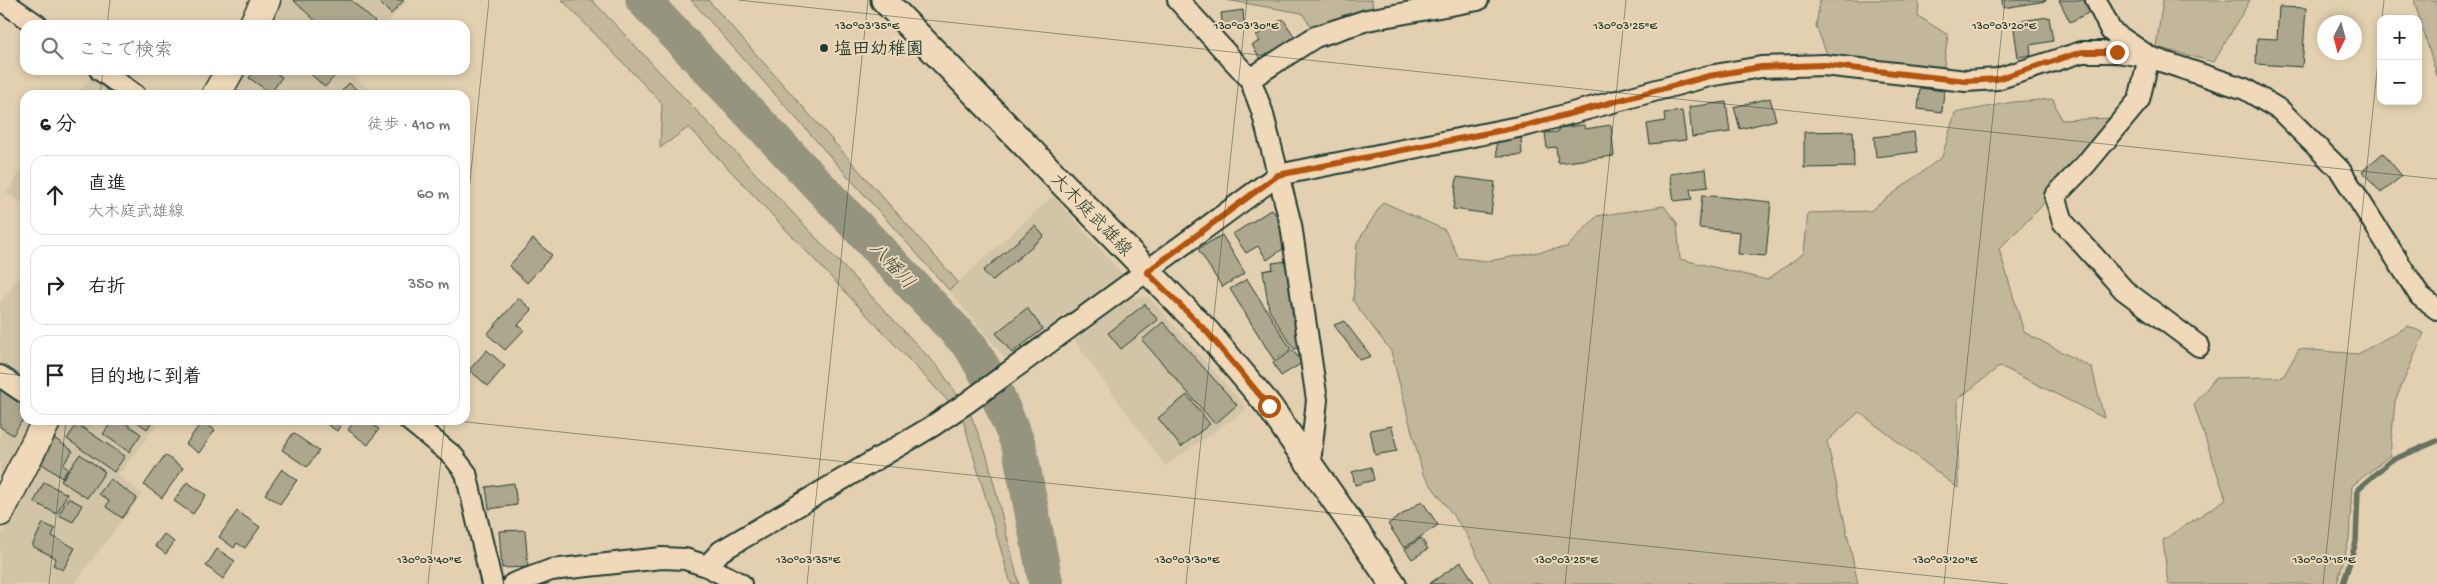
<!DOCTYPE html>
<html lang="ja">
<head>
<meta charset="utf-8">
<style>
  :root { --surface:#fff; --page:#f2f2f2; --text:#222; --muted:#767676; --line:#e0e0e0 }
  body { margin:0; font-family:"Gochi Hand","Klee One",sans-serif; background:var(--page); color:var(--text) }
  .controls { position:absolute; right:15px; top:15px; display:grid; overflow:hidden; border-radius:10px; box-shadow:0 2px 8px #0003 }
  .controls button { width:45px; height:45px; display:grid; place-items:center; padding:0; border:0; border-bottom:1px solid var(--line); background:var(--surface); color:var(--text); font:25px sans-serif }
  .compass { position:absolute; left:2317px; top:15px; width:45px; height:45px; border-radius:50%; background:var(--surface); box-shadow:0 2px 8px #0003; rotate:186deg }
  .stop { position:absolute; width:15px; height:15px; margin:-11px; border:4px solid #b45309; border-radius:50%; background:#fff }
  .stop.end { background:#b45309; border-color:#fff; box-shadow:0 1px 5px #0008 }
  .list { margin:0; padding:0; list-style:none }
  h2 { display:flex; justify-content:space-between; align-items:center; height:65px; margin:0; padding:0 20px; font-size:21px }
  h2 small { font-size:16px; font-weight:400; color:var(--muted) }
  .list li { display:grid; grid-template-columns:32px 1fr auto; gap:15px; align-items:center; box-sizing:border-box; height:80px; margin:0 10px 10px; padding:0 10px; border:1px solid var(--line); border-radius:15px }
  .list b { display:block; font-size:19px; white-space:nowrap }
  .list p { margin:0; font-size:16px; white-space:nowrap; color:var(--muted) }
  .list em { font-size:16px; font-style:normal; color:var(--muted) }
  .icon { flex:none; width:28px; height:28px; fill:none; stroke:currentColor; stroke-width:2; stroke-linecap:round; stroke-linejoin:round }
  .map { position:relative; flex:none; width:2437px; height:584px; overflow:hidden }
  .search { position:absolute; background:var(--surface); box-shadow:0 2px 8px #0003; left:20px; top:20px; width:450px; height:55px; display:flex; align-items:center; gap:12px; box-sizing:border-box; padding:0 18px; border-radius:15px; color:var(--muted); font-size:19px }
  .panel { position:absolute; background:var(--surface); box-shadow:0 2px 8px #0003; left:20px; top:90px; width:450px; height:335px; border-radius:15px }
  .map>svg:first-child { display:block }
  .built { fill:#d2c4a6 }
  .green { fill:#c3b79b; stroke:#717a68 }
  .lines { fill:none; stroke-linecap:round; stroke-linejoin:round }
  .stream { stroke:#667261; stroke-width:5.5 }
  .river { stroke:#95957f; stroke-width:35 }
  .building { fill:#aca78d; stroke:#1f3d34 }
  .minor-casing { stroke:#1f3d34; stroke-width:24 }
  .major-casing { stroke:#1f3d34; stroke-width:29 }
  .highway-casing { stroke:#1f3d34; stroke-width:31 }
  .minor { stroke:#f0d9b8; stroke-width:20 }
  .major { stroke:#f0d9b8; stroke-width:25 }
  .highway { stroke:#f0d9b8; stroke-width:28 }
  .route { stroke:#b45309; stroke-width:6 }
  .ticks { fill:none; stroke:#1f3d34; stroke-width:1; stroke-opacity:0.45 }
  .poi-dot { fill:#1f3d34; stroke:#f0d9b8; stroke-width:2 }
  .labels { text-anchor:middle; stroke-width:4; stroke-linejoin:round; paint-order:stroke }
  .poi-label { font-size:18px; font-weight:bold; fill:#1f3d34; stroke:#f0d9b8; text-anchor:start }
  .street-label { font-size:18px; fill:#1f3d34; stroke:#f0d9b8 }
  .water-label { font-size:19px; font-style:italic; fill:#314a3f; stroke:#f0d9b8 }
  .ticks-label { font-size:12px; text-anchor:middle; fill:#1f3d34; stroke:#f0d9b8; stroke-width:4; stroke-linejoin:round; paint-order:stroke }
</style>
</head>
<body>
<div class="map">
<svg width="2437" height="584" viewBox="0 0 2437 584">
  <rect width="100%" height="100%" fill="#e3d0b0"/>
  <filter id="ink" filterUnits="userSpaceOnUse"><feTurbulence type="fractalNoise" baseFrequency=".02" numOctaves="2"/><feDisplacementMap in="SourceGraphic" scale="10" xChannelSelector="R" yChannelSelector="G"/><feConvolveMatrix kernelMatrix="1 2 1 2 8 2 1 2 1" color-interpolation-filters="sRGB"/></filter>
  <g filter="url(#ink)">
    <g class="built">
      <path d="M 281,0 L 408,0 L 385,25 L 267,25 Z"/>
      <path d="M 243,70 L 348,70 L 375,95 L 230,95 Z"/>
      <path d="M 94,72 L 126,95 L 77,95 Z"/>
      <path d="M 25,167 L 25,205 L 6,193 Z"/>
      <path d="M 1053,196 L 1125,277 L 1008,362 L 949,290 Z"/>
      <path d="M 25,268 L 25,420 L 34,420 L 0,485 L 0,304 Z"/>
      <path d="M 1148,296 L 1247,409 L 1165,466 L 1072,337 L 1126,299 Z"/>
      <path d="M 60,420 L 161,420 L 118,475 L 142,494 L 74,584 L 0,584 L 0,537 Z"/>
    </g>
    <g class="green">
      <path d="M 562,0 L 592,0 L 938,367 L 970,413 L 987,456 L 1019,584 L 1011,584 L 963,420 L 948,401 L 689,127 L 660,148 L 662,103 Z"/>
      <path d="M 691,0 L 708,0 L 958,282 L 949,290 Z"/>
      <path d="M 1226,0 L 1372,0 L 1373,11 L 1312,28 L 1302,13 Z"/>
      <path d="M 1820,0 L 1919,0 L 1918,16 L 1948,35 L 1943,71 L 1830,62 L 1816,26 Z"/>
      <path d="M 2163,0 L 2250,0 L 2214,62 L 2156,47 Z"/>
      <path d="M 2414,0 L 2437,0 L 2437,76 Z"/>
      <path d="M 2053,99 L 2061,120 L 2112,118 L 2038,210 L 1999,249 L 2024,332 L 2092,368 L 2104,418 L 2000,366 L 1958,399 L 1958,488 L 1859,412 L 1827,441 L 1858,584 L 1491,584 L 1466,533 L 1423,474 L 1391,351 L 1353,301 L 1357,243 L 1383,202 L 1445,230 L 1459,258 L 1488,261 L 1567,247 L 1597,216 L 1664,206 L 1677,223 L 1680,259 L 1767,280 L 1804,253 L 1808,213 L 1870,211 L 1942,157 L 1955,113 L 2013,102 Z"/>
      <path d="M 2408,326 L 2424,333 L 2395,401 L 2390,455 L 2352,486 L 2349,539 L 2337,584 L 2168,584 L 2163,540 L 2226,499 L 2194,405 L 2215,378 L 2283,377 L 2299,349 L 2358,354 Z"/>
    </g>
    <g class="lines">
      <path class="stream" d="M 2343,584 L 2356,542 L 2358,489 L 2390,461 L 2437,441"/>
      <path class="river" d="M 643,0 L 971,347 L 993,385 L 1019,446 L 1046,584"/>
    </g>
    <g class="building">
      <path d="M 293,0 L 351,0 L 375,22 L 373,25 L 320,25 Z"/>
      <path d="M 377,0 L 404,0 L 391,14 Z"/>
      <path d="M 2002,0 L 2046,0 L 2046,1 L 2003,8 Z"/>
      <path d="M 2059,0 L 2084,0 L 2090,12 L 2070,22 Z"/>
      <path d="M 2279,7 L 2306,8 L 2302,67 L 2256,64 L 2257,38 L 2277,39 Z"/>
      <path d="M 1243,10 L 1244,24 L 1223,27 L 1221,13 Z"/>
      <path d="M 2049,17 L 2053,41 L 2030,45 L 2031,55 L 2018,57 L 2013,22 Z"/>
      <path d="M 1283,19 L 1296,39 L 1261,60 L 1252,45 L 1260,41 L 1256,36 Z"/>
      <path d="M 255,70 L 271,70 L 282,77 L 271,93 L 249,78 Z"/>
      <path d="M 306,70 L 340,70 L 325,87 Z"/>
      <path d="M 349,83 L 363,95 L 338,95 Z"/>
      <path d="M 1920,88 L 1944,91 L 1942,112 L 1918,109 Z"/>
      <path d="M 1770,98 L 1776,120 L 1740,129 L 1734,107 Z"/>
      <path d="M 1726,102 L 1730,132 L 1692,137 L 1689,107 Z"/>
      <path d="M 1682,111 L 1686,140 L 1650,144 L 1647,124 L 1665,121 L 1664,113 Z"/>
      <path d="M 1584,125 L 1585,129 L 1611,125 L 1614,156 L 1558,163 L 1556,147 L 1547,148 L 1545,133 L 1558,132 L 1558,128 Z"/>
      <path d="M 1853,131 L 1854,167 L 1804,168 L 1804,132 Z"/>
      <path d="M 1914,132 L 1917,152 L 1876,157 L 1874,137 Z"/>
      <path d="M 1521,138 L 1522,155 L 1497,156 L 1496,140 Z"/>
      <path d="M 2383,153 L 2402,176 L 2381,193 L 2362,171 Z"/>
      <path d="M 1706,169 L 1708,187 L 1690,189 L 1692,199 L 1674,201 L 1670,174 Z"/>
      <path d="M 1457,177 L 1495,182 L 1491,214 L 1453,209 Z"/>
      <path d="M 1702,195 L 1771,202 L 1766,256 L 1738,254 L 1740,232 L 1699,228 Z"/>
      <path d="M 1272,209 L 1282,224 L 1284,248 L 1267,260 L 1258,246 L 1246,253 L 1233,234 Z"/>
      <path d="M 1035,226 L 1044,236 L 992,281 L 983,271 Z"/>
      <path d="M 1222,235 L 1245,273 L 1222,287 L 1198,249 Z"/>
      <path d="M 533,239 L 552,255 L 527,283 L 509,266 Z"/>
      <path d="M 1287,261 L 1301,348 L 1294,349 L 1269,310 L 1263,271 L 1273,269 L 1272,263 Z"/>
      <path d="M 1247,279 L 1291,349 L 1274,360 L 1230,289 Z"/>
      <path d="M 519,298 L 532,310 L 518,325 L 524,330 L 505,350 L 487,334 Z"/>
      <path d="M 1145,304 L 1158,320 L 1121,349 L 1108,333 Z"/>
      <path d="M 1027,308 L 1043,329 L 1012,353 L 996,333 Z"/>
      <path d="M 1344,321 L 1371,356 L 1360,360 L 1334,325 Z"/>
      <path d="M 1163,322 L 1237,405 L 1215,424 L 1142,340 Z"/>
      <path d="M 487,350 L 505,366 L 488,386 L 469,370 Z"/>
      <path d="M 1293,350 L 1302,363 L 1281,376 L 1273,363 Z"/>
      <path d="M 0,387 L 25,402 L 25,416 L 13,435 L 0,427 Z"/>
      <path d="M 1187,395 L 1210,424 L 1181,447 L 1158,418 Z"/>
      <path d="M 113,420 L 121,420 L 141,434 L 129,452 L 103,434 Z"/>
      <path d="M 135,420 L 153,420 L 147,429 Z"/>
      <path d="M 321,420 L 344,420 L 337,431 Z"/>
      <path d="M 355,420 L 365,420 L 379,429 L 368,445 L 348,430 Z"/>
      <path d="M 202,421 L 215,430 L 199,453 L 186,444 Z"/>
      <path d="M 77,424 L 125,456 L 114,472 L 67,439 Z"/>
      <path d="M 1392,426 L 1397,451 L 1375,455 L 1370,430 Z"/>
      <path d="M 293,433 L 319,451 L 307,467 L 282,450 Z"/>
      <path d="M 54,438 L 73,451 L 63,465 L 68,469 L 62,478 L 38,461 Z"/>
      <path d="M 80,454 L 105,472 L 87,498 L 61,481 Z"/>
      <path d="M 165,455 L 183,468 L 162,498 L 144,485 Z"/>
      <path d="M 1371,467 L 1374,480 L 1355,485 L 1352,472 Z"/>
      <path d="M 282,469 L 297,480 L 280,504 L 265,494 Z"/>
      <path d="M 110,479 L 137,498 L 122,518 L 106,507 L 109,501 L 99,494 Z"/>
      <path d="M 44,482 L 67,494 L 57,514 L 34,502 Z"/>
      <path d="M 187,482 L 206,495 L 193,514 L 174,501 Z"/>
      <path d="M 514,483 L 517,505 L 489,509 L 486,487 Z"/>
      <path d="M 68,498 L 82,505 L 73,522 L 59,515 Z"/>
      <path d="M 1422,501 L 1438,525 L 1404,548 L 1388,524 Z"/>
      <path d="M 237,511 L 260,527 L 245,548 L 237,543 L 234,548 L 219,537 Z"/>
      <path d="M 43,523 L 55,529 L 52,536 L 75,548 L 63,570 L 53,565 L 56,558 L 32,546 Z"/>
      <path d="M 525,530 L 528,567 L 502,568 L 499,531 Z"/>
      <path d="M 164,534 L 174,542 L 166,554 L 155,546 Z"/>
      <path d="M 1421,538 L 1428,549 L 1412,559 L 1405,549 Z"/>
      <path d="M 217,549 L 235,561 L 223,579 L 206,566 Z"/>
      <path d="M 1461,562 L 1474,582 L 1471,584 L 1429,584 Z"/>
    </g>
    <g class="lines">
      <defs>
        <g id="minor">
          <path d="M 1,0 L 37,25"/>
          <path d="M 1178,0 L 1250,79 L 1262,111 L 1291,225 L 1317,400 L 1310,463"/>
          <path d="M 2096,0 L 2111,31 L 2145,54"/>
          <path d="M 2149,57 L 2139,100 L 2085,165 L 2055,196 L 2063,222 L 2124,290 L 2199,346"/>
          <path d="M 100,70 L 135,95"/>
          <path d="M 1250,79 L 1315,37 L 1367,20 L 1478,0"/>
          <path d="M 0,376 L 25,393"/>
          <path d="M 409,420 L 453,456 L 466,473 L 492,584"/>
          <path d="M 707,566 L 721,551 L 931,427 L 968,402 L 1278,175 L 1528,125 L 1709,76 L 1761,67 L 1824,65 L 1966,81 L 1997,79 L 2082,52 L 2117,52 L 2149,57 L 2245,89 L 2280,110 L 2340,170 L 2420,296 L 2437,309"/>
          <path d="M 513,584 L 551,570 L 662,558 L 685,559 L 707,566 L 741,584"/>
        </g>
        <path id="major" d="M 884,0 L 1207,332 L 1269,406 L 1393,584"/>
        <g id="highway">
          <path d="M 253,25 L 266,0"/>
          <path d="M 216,95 L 230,70"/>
          <path d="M 0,512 L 47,420"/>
        </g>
      </defs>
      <use href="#minor" class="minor-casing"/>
      <use href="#major" class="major-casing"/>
      <use href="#highway" class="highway-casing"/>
      <use href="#minor" class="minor"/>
      <use href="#major" class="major"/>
      <use href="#highway" class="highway"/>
    </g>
  </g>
  <g class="lines" filter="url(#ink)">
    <path class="route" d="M 1269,406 L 1207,332 L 1147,272 L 1278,175 L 1528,125 L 1709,76 L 1761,67 L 1824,65 L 1966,81 L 1997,79 L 2082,52 L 2117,52"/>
  </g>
  <path class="ticks" d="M 738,0 L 2437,179M 2382,19 L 2384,0M 107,25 L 110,0M 100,95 L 103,70M 465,229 L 489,0M 0,373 L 25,376M 447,420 L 2008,584M 49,584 L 66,420M 428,584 L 445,420M 807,584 L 868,0M 1186,584 L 1247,0M 1565,584 L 1626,0M 1944,584 L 2005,0M 2323,584 L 2381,33"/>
  <circle class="poi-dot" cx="824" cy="48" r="5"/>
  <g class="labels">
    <g class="poi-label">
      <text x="834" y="54">塩田幼稚園</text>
    </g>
    <g class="street-label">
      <text transform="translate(1092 214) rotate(46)" y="6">大木庭武雄線</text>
    </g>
    <g class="water-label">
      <text transform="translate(893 264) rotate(47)" y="7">八幡川</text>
    </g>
  </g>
  <g class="ticks-label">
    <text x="867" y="29">130°03'35"E</text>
    <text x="1246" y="29">130°03'30"E</text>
    <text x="1625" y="29">130°03'25"E</text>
    <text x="2004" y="29">130°03'20"E</text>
    <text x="429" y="563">130°03'40"E</text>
    <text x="808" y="563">130°03'35"E</text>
    <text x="1187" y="563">130°03'30"E</text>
    <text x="1566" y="563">130°03'25"E</text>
    <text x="1945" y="563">130°03'20"E</text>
    <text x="2324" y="563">130°03'15"E</text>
  </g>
</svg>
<div class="controls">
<button>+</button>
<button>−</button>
</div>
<svg class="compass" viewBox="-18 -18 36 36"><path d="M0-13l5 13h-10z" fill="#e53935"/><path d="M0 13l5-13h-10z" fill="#767676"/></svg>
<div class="stop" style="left:1269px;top:406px"></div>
<div class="stop end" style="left:2117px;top:52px"></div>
<div class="search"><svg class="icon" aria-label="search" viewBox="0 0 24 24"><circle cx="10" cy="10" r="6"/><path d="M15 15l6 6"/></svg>ここで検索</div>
<section class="panel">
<h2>6 分<small>徒歩 · 410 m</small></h2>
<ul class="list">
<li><svg class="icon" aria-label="ahead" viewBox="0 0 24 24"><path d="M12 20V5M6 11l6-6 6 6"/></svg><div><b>直進</b><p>大木庭武雄線</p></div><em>60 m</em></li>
<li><svg class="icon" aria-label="right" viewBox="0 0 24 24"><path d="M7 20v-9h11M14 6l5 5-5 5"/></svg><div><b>右折</b></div><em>350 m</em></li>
<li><svg class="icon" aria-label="arrive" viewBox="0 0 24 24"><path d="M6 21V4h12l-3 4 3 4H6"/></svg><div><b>目的地に到着</b></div></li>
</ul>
</section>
</div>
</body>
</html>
